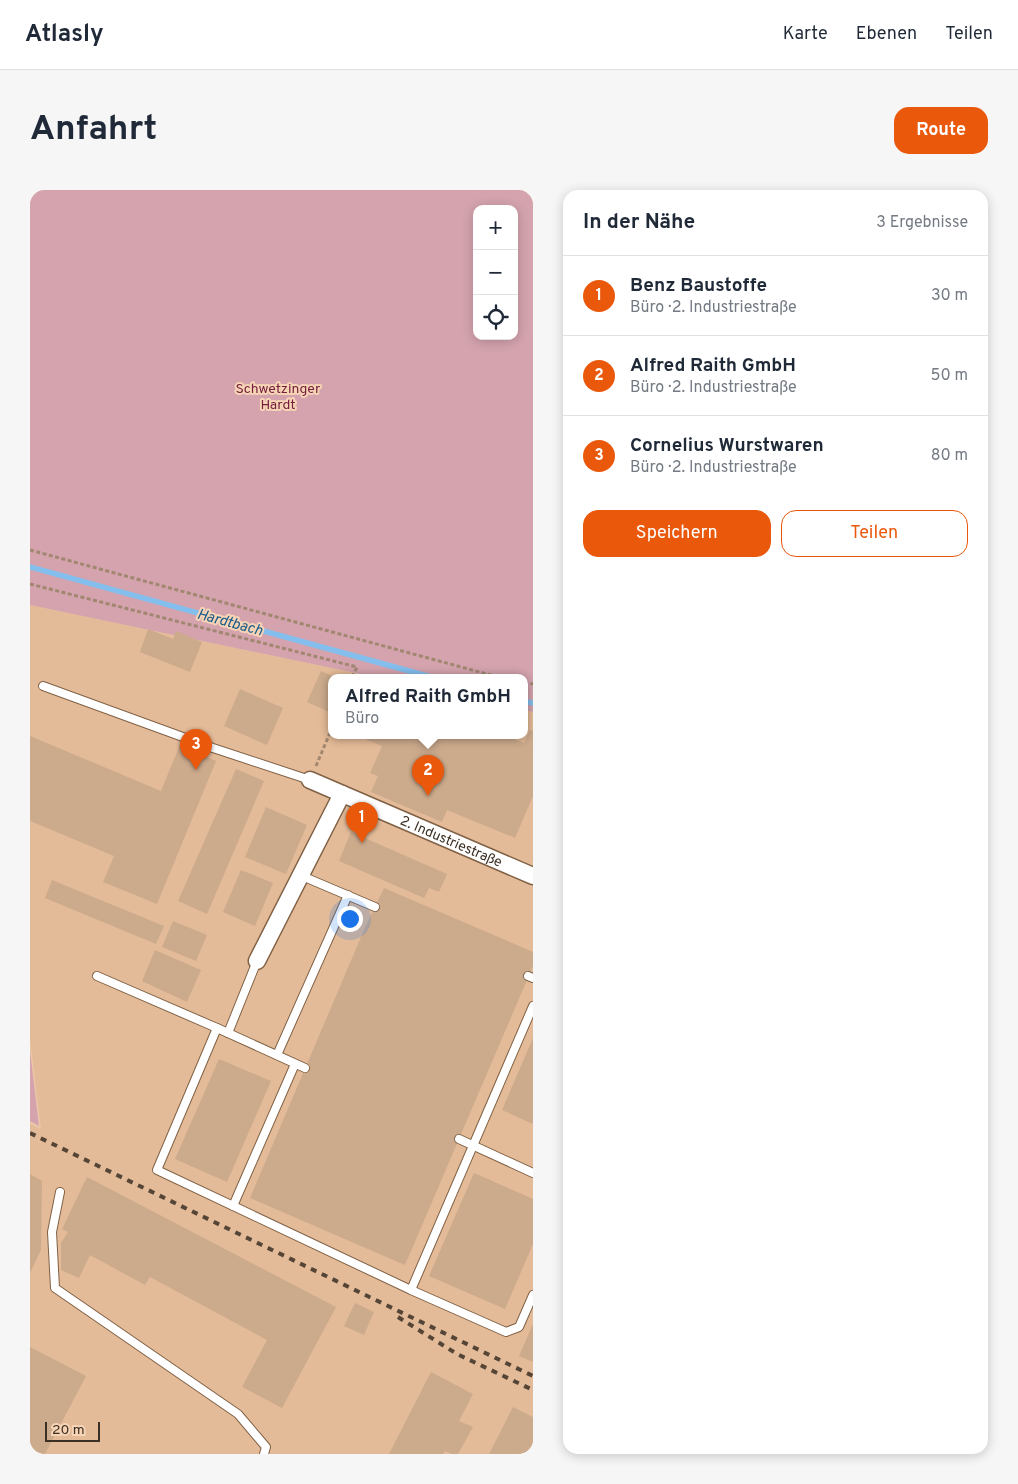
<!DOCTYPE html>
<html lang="de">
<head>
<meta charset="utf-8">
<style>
  :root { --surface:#fff; --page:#f6f6f7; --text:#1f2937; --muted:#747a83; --line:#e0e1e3; --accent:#ea580c }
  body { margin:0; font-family:Overpass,sans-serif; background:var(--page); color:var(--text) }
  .controls { position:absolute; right:15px; top:15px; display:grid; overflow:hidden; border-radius:10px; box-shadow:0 2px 12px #0003 }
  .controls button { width:45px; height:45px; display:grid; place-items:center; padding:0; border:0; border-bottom:1px solid var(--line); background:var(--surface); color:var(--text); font:25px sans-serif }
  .scale { position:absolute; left:15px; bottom:12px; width:55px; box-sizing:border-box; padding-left:5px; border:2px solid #3c2f23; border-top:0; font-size:14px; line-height:18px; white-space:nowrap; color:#3c2f23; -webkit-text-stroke:4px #f7d4b5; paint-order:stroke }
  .you { position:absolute; left:319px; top:728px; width:18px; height:18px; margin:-12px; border:4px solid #fff; border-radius:50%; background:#1a73e8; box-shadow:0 0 0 8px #1a73e833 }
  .badge { display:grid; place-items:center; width:32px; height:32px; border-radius:50%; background:var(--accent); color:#fff; font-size:16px; font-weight:700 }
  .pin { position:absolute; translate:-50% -41px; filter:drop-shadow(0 1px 2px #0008) }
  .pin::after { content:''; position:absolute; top:26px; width:18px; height:15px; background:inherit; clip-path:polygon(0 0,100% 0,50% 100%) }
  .popup { position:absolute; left:298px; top:484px; width:200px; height:65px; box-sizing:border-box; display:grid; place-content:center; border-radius:10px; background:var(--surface); filter:drop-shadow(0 1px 4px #0005); font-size:16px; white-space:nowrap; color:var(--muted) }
  .popup b { font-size:19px; color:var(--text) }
  .popup::after { content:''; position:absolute; left:50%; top:100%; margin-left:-10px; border:10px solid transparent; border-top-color:var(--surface) }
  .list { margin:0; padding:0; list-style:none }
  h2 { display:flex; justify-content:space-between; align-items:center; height:65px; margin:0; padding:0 20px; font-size:21px }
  h2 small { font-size:16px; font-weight:400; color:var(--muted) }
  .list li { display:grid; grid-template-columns:32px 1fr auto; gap:15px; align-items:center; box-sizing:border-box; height:80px; padding:0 20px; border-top:1px solid var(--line) }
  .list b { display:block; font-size:19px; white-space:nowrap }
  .list p { margin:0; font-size:16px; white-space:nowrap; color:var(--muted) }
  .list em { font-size:16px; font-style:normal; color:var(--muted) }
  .actions { display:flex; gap:10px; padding:15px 20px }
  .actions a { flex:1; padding:11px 0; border:1px solid var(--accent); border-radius:15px; text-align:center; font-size:18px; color:var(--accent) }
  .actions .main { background:var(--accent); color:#fff }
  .icon { flex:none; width:28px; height:28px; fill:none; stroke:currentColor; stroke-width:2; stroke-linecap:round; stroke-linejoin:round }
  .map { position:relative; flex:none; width:503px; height:1264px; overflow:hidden; border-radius:15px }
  header { display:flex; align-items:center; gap:30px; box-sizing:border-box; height:70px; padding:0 25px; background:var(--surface); border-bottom:1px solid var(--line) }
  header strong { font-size:24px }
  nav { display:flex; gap:28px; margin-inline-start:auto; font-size:18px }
  .intro { display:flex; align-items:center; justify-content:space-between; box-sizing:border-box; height:120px; padding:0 30px }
  h1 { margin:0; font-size:35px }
  .button { padding:12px 22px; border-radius:15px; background:var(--accent); color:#fff; font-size:18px; font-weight:700 }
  main { display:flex; gap:30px; padding:0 30px }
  aside { flex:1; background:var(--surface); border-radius:15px; box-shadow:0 2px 12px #0003 }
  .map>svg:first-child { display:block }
  .built { fill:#e4bb98 }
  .green { fill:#d4a3ae; fill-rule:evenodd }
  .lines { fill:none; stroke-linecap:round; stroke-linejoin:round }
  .stream { stroke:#83beed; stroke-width:5.5 }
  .building { fill:#ccaa8c }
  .service-casing { stroke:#806145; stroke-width:10 }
  .minor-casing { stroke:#806145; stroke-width:19 }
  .path { stroke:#a18770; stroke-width:3; stroke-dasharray:4 2.5; stroke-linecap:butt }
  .service { stroke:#fff; stroke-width:8 }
  .minor { stroke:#fff; stroke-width:16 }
  .rail { stroke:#554536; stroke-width:4; stroke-dasharray:6 6; stroke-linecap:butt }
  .labels { text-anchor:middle; stroke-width:4; stroke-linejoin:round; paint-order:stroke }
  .park-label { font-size:14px; fill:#76203f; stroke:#f7d4b5 }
  .street-label { font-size:14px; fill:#3c2f23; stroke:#f7d4b5 }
  .water-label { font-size:15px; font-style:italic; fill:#195b88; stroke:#f7d4b5 }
</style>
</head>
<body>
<header>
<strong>Atlasly</strong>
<nav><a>Karte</a><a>Ebenen</a><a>Teilen</a></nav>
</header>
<div class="intro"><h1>Anfahrt</h1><a class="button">Route</a></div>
<main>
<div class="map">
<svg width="503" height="1264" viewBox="0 0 503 1264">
  <rect width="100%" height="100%" fill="#eac7a8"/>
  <path class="built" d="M 0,415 L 345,487 L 302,487 L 302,545 L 494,545 L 494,520 L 503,522 L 503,1264 L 0,1264 L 0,934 L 11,939 L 0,849 Z"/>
  <g class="green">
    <path d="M 0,0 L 503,0 L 503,522 L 494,520 L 494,487 L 345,487 L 0,415 ZM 447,19 L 484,19 L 484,146 L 447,146 Z"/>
    <path d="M 0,861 L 9,936 L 0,931 Z"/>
  </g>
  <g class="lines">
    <g class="stream">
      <path d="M 0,377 L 401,487"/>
      <path d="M 494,511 L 503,513"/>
    </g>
  </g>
  <g class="building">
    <path d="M 118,439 L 143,449 L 146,441 L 172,452 L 160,482 L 110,462 Z"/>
    <path d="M 291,481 L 302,486 L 302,516 L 299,522 L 277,512 Z"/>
    <path d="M 210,499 L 253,518 L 237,555 L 194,536 Z"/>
    <path d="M 500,540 L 503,541 L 503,606 L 485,648 L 417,620 L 412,632 L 341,602 L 348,586 L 340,583 L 352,556 L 335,549 L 337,545 L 474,545 L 494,553 Z"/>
    <path d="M 0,546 L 131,601 L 150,555 L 186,571 L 127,714 L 73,692 L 84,666 L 0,631 Z"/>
    <path d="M 206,579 L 234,591 L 177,724 L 148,711 Z"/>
    <path d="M 236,617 L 277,635 L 256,684 L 215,667 Z"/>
    <path d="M 321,642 L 417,684 L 409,702 L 399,698 L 394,708 L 309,671 Z"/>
    <path d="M 211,680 L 243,693 L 225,736 L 193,722 Z"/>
    <path d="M 22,690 L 134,736 L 126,754 L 15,708 Z"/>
    <path d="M 354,698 L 503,762 L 503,776 L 375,1075 L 220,1008 L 334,740 Z"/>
    <path d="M 143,731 L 177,745 L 166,771 L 132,757 Z"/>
    <path d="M 125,760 L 171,780 L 157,812 L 112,791 Z"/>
    <path d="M 503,848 L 503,934 L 472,920 Z"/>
    <path d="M 189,869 L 241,891 L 197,992 L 145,969 Z"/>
    <path d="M 444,983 L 503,1009 L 503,1054 L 475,1119 L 399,1086 Z"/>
    <path d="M 0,984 L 12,991 L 11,1060 L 0,1083 Z"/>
    <path d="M 57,987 L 306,1117 L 252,1218 L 212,1197 L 237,1150 L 120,1087 L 115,1095 L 60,1065 L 49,1088 L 31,1080 L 31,1053 L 38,1042 L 32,1039 Z"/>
    <path d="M 325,1113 L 344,1122 L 334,1145 L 314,1136 Z"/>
    <path d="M 503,1134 L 503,1172 L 489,1166 Z"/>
    <path d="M 0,1157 L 56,1186 L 15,1264 L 0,1264 Z"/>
    <path d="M 401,1182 L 443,1204 L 429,1231 L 443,1237 L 428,1264 L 422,1264 L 415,1261 L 413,1264 L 359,1264 Z"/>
    <path d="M 483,1217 L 503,1227 L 503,1264 L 459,1264 Z"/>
  </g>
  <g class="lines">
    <defs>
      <g id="service">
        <path d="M 13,496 L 183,558 L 280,590"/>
        <path d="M 272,686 L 345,717"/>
        <path d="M 67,786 L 187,838"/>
        <path d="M 498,786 L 503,788"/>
        <path d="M 198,843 L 227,771"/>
        <path d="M 247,865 L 318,705"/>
        <path d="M 275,878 L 187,838 L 127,980 L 381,1100 L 476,1142 L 489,1137 L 503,1105"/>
        <path d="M 429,949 L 503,983"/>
        <path d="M 30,1002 L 22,1042 L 25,1098 L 208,1224 L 236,1257 L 234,1264"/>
        <path d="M 203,1016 L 265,874"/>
        <path d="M 381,1100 L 503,816"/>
      </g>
      <g id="minor">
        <path id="s1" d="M 280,590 L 503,686"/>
        <path d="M 227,771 L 312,604"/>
      </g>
    </defs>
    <use href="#service" class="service-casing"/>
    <use href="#minor" class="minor-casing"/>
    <g class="path">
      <path d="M 0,360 L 468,487"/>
      <path d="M 0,394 L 327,477 L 322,487"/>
      <path d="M 494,492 L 503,494"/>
      <path d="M 286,576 L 302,538"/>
    </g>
    <use href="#service" class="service"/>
    <use href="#minor" class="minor"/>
    <g class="rail">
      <path d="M 0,943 L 503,1186"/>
      <path d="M 368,1127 L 427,1164 L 503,1200"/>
    </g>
  </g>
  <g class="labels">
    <g class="park-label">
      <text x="248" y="203">Schwetzinger<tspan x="248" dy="16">Hardt</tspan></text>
    </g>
    <g class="street-label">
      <text dy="5" stroke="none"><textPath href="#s1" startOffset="154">2. Industriestraße</textPath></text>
    </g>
    <g class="water-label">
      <text transform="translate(200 432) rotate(15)" y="5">Hardtbach</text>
    </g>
  </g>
</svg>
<div class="controls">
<button>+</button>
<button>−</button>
<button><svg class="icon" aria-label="locate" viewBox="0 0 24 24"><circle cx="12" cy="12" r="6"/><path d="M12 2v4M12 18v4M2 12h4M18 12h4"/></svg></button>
</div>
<div class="scale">20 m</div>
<div class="you"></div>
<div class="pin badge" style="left:332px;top:653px">1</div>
<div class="pin badge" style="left:398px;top:606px">2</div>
<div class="popup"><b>Alfred Raith GmbH</b>Büro</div>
<div class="pin badge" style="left:166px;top:580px">3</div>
</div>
<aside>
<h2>In der Nähe<small>3 Ergebnisse</small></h2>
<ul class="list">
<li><span class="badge">1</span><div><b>Benz Baustoffe</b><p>Büro · 2. Industriestraße</p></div><em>30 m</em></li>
<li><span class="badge">2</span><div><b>Alfred Raith GmbH</b><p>Büro · 2. Industriestraße</p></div><em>50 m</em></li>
<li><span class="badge">3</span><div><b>Cornelius Wurstwaren</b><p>Büro · 2. Industriestraße</p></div><em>80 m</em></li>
</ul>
<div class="actions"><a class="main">Speichern</a><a>Teilen</a></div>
</aside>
</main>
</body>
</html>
